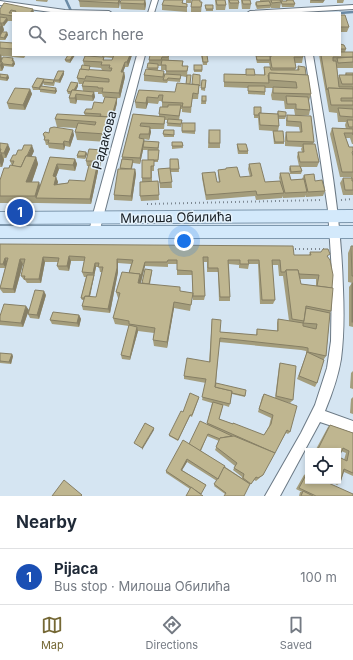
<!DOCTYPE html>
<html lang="en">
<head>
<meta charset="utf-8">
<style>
  :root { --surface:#fff; --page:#f6f6f7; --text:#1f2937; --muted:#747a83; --line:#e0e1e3; --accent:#756835 }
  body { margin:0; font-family:Inter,sans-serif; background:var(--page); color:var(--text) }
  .controls { position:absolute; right:12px; bottom:12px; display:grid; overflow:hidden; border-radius:0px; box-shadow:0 2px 6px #0003 }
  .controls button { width:36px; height:36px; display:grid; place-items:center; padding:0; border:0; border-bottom:1px solid var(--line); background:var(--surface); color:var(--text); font:20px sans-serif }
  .you { position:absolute; left:184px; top:241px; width:14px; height:14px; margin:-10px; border:3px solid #fff; border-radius:50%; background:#1a73e8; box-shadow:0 0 0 6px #1a73e833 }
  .badge { display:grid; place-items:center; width:26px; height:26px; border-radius:50%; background:var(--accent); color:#fff; font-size:13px; font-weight:700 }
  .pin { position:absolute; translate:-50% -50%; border:2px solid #fff; box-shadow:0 1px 4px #0006 }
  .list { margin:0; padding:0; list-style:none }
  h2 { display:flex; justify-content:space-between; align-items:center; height:52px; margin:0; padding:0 16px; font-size:17px }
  h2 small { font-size:13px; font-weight:400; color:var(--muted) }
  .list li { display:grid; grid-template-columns:26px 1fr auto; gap:12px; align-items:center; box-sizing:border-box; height:56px; padding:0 16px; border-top:1px solid var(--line) }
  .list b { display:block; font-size:15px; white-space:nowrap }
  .list p { margin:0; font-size:13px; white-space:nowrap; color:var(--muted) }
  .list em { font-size:13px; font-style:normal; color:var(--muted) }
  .icon { flex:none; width:22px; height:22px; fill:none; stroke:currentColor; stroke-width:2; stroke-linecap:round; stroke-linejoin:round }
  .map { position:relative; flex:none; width:353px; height:496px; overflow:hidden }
  .search { position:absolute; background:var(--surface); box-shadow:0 2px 6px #0003; left:12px; right:12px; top:12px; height:44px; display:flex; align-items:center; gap:10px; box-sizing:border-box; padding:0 14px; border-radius:0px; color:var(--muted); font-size:15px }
  .sheet { height:108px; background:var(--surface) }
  nav { display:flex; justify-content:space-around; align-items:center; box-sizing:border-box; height:56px; border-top:1px solid var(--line); background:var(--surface); font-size:11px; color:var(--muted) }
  nav a { display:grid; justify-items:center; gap:2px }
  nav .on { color:var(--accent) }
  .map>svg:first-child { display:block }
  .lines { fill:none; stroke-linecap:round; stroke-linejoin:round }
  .stream { stroke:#6c8ba5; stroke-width:2.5 }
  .minor-casing { stroke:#6b7985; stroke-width:2 }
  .primary-casing { stroke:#7e98ae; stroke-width:2 }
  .path { stroke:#7c8791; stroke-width:2; stroke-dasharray:1 3; stroke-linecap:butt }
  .minor { fill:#fff; fill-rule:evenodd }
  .primary { fill:#d3e9fb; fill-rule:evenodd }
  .wall { fill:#a49d7c; fill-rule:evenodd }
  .shaded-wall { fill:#867f65 }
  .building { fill:#bfb690; stroke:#867f65; fill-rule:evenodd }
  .labels { text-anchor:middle; stroke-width:3; stroke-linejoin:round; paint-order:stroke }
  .street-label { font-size:13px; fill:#171d22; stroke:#e5f2fc }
</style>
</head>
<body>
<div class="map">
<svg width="353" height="496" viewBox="0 0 353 496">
  <rect width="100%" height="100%" fill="#d5e5f2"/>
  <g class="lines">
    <g class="stream">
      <path d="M 66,0 L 72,13"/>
      <path d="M 340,13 L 353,12"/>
    </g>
    <defs>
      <g id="minor">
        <path d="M 152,0 L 158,0 L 154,13 L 148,13 Z"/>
        <path d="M 0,1 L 65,10 L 109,11 L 112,13 L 58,13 L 0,5 Z"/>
        <path d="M 353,5 L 353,9 L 284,13 L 247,13 L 250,11 Z"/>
        <path d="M 137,55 L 145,55 L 99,233 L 97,236 L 91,236 L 89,233 L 92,218 Z"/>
        <path d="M 305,55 L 313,55 C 326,133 341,210 343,289 C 344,313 344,336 341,359 C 338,377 332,394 325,411 L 353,421 L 353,433 L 320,422 L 280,496 L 265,496 L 301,433 L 315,405 L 327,368 L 331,341 L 332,273 L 328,210 Z"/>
      </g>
      <g id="primary">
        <path d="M 353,210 L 353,222 L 0,224 L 0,212 Z"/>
        <rect x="0" y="226" width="353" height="12"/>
      </g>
    </defs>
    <use href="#minor" class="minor-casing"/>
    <use href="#primary" class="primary-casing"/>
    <g class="path">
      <path d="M 341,200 L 353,199"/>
      <path d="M 147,204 L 321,200"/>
      <path d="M 291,249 L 325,249"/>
    </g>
    <use href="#minor" class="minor"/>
    <use href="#primary" class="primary"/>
  </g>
  <g class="wall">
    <path d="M 36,0 L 48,0 L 47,2 L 36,1 Z"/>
    <path d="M 79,0 L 120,0 L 119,8 L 80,7 Z"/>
    <path d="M 145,0 L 146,4 L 145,10 L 121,9 L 120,3 Z"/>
    <path d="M 183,0 L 183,3 L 187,4 L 187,12 L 162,10 L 162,5 Z"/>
    <rect x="186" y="0" width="5" height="3"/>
    <path d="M 215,0 L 225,0 L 226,5 L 225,10 L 216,10 Z"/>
    <path d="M 228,0 L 238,0 L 239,3 L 238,9 L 229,9 Z"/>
    <path d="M 241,0 L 250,0 L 251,4 L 250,9 L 242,9 Z"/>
    <path d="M 260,0 L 283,0 L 283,1 L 286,1 L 286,0 L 293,0 L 295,4 L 294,7 L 282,7 L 281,3 L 280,8 L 271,8 L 270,7 L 270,8 L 257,9 L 255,4 L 256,2 L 260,1 Z"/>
    <path d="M 310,0 L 324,0 L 324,1 L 323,3 L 310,3 Z"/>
    <path d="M 337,0 L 344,0 L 343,3 L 337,3 Z"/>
    <path d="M 200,2 L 202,2 L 201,13 L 191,12 L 191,7 Z"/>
    <path d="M 205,5 L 213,9 L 213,11 L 206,11 Z"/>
    <path d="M 0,9 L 33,9 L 34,13 L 13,13 L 13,21 L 8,21 L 4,26 L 3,26 L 4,30 L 3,32 L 7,32 L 8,35 L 5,40 L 0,40 Z"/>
    <path d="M 340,15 L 349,27 L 347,32 L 340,32 Z"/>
    <path d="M 0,42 L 13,43 L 13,55 L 26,55 L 24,58 L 1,56 L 2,59 L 13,58 L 15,64 L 13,67 L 4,66 L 2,71 L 0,71 Z"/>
    <path d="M 340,44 L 346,49 L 345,52 L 353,52 L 353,68 L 337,68 L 338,78 L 339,75 L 345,75 L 346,73 L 353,73 L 353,144 L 352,144 L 350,138 L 346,138 L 349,147 L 353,147 L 353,195 L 343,195 L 340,183 L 343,178 L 351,178 L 351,177 L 340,177 L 330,134 L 332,128 L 346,129 L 345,125 L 346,122 L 338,122 L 337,113 L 329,112 L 319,55 L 340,55 Z"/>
    <path d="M 75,55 L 70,63 L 66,62 L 65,60 Z"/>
    <path d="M 102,55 L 132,55 L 128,67 L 125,67 L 123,72 L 124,72 L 125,77 L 120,98 L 117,98 L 117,103 L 107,142 L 77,140 L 75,132 L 76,128 L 57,127 L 55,119 L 85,115 L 84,113 L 103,103 L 105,97 L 103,97 L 102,94 L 98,94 L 98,92 L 94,92 L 95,97 L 93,101 L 77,100 L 76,104 L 70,103 L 69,98 L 70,94 L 68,94 L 67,91 L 78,83 L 78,86 L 76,90 L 83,91 L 82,86 L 83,84 L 79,84 L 77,78 L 84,66 L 83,61 L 104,57 L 104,60 L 112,60 L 113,58 L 102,57 ZM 90,67 L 101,68 L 102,70 L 109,71 L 90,70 Z"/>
    <path d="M 169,55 L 169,60 L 183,61 L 183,66 L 188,66 L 187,75 L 190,84 L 192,84 L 200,75 L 199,89 L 198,99 L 192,99 L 191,113 L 182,112 L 182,109 L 181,109 L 179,120 L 182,120 L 181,127 L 167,126 L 168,120 L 165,120 L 164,129 L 150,129 L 151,132 L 149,140 L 144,139 L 144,141 L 159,142 L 158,162 L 154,162 L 154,171 L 152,171 L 152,181 L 158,181 L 159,200 L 141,201 L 140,196 L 142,182 L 142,178 L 148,160 L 148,150 L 143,150 L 140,164 L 133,163 L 132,169 L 135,169 L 136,174 L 132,201 L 114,200 L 114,195 L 122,159 L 122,157 L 133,114 L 159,116 L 159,114 L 162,107 L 162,101 L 159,101 L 158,104 L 148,103 L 146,109 L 136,108 L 135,102 L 139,90 L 175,92 L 186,84 L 186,77 L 181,76 L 180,82 L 168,81 L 167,83 L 144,81 L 144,75 L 148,70 L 149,63 L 149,60 ZM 158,66 L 161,66 L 161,70 L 166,70 L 166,74 L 158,70 Z"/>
    <path d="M 201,55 L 207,55 L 207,65 L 203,65 Z"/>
    <path d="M 258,55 L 265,55 L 265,56 L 269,56 L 270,55 L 303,55 L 303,57 L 302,63 L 295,63 L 296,68 L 295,70 L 297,70 L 298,66 L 306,75 L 311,94 L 309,101 L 310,110 L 309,115 L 295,115 L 294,109 L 285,109 L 284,101 L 272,100 L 271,95 L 273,88 L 268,88 L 268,87 L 268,88 L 265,88 L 265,95 L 248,94 L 248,88 L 224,87 L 224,74 L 246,75 L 246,69 L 255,75 L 264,75 L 264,67 L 270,67 L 269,63 L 257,63 L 256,59 L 256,56 L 258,56 Z"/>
    <rect x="194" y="65" width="8" height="7"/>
    <path d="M 0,74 L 8,75 L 9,78 L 7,81 L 0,80 Z"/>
    <path d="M 64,74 L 60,83 L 55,82 L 54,86 L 44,85 L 43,83 L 42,87 L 57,91 L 55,94 L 40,92 L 40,90 L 33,90 L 32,87 L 44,79 L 44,80 L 54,80 Z"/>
    <path d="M 202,80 L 206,80 L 205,91 L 201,90 Z"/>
    <path d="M 30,89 L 32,94 L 25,110 L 9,109 L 7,103 Z"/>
    <path d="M 202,96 L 206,96 L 206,104 L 201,104 Z"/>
    <path d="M 254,107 L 261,113 L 277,114 L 278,111 L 286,116 L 285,119 L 278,119 L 279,126 L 278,131 L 284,142 L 284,144 L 274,144 L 273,134 L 273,131 L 259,130 L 258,118 L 254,118 Z"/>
    <path d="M 287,115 L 311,116 L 314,142 L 313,144 L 319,162 L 317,167 L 301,167 L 302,171 L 301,174 L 290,174 L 289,169 L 290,166 L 299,166 L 297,157 L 298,152 L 302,152 L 301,149 L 302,147 L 285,146 L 285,137 L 286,132 L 300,132 L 299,127 L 286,126 L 286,120 Z"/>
    <path d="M 182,123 L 195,123 L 195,134 L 182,133 Z"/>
    <path d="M 209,130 L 220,143 L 220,148 L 208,148 Z"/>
    <path d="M 174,133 L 174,137 L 164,137 L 163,134 Z"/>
    <path d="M 43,134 L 74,135 L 70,147 L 65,146 L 64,150 L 49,148 L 48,145 L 46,145 Z"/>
    <path d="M 172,142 L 182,142 L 183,148 L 172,149 Z"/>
    <path d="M 0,143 L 10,149 L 6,158 L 4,158 L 4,160 L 2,167 L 0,167 Z"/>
    <path d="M 237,144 L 248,151 L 248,154 L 238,154 L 237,147 Z"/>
    <path d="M 102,150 L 103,155 L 100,167 L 98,167 L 98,171 L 91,204 L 38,203 L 0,203 L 0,180 L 12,166 L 10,161 L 16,155 L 34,151 L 31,157 L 36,157 L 38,164 L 32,182 L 39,182 L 40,186 L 50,157 L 75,159 L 77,164 L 75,171 L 59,169 L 56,177 L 58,182 L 57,184 L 85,181 L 89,166 L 87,166 L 86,161 Z"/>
    <path d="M 86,152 L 87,154 L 85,159 L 77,158 L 77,156 Z"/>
    <path d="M 178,159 L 179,172 L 171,172 L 172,188 L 160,188 L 158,169 L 170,168 Z"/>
    <path d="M 249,164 L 265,182 L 280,181 L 279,178 L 280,173 L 291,180 L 302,179 L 304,175 L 315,181 L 325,191 L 323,196 L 306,197 L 306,195 L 305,197 L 283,198 L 283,196 L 282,198 L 256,200 L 255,196 L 206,200 L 202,178 L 202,173 L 217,182 L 219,182 L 218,175 L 218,170 L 226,169 L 226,168 L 240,177 L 250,177 L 248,169 Z"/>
    <path d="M 0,244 L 294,255 L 309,255 L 310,252 L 328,257 L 332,288 L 331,311 L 330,313 L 326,356 L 324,359 L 317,383 L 315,387 L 297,379 L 306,355 L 306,351 L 301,350 L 219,342 L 216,385 L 245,396 L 245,397 L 232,394 L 229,407 L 223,405 L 219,419 L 233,424 L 264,435 L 269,426 L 271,418 L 258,412 L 262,397 L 264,394 L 275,398 L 279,366 L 280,363 L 293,400 L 290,403 L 285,402 L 290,432 L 288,434 L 286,433 L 274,453 L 263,475 L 256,481 L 254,480 L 250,484 L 225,494 L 214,486 L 217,481 L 187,462 L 182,470 L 206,485 L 190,489 L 166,473 L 166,471 L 207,424 L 212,403 L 202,400 L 206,383 L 184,379 L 184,376 L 209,362 L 212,319 L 220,332 L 256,335 L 257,329 L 277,331 L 277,323 L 278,319 L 289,321 L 283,276 L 279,276 L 278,265 L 272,265 L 275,300 L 273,304 L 260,304 L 258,264 L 249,264 L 248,269 L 239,268 L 239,265 L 229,264 L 230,297 L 230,301 L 219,301 L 218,272 L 207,272 L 207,262 L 204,262 L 205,296 L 204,300 L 193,300 L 192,275 L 177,275 L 177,264 L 168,264 L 168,267 L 145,266 L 141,283 L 142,283 L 152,270 L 152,272 L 150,284 L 180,291 L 193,293 L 190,311 L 174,308 L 167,348 L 154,346 L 153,340 L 154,333 L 138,331 L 130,360 L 122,359 L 121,355 L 129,326 L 115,324 L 113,318 L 119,298 L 118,298 L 116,292 L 129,273 L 131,264 L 118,263 L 118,272 L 110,313 L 83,310 L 82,306 L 84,300 L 82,300 L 81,298 L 86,277 L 84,277 L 82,272 L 84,261 L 71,261 L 69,271 L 59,270 L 57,266 L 58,262 L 45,262 L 41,283 L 27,283 L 25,280 L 24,280 L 21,276 L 24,264 L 23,264 L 15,293 L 3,293 L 0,289 L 5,268 L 0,268 ZM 96,267 L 99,267 L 100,272 L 102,272 L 96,297 L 90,297 ZM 300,279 L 316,279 L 316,286 L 301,284 ZM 207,436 L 219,441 L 215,450 L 235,466 L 233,470 L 242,477 L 242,478 L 201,451 Z"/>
    <path d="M 351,246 L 353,246 L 353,283 L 348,282 L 348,253 Z"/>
    <path d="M 352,283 L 353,283 L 353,327 L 349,326 L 349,287 Z"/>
    <path d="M 46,295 L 39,319 L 30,318 L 28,314 L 28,312 L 23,327 L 0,325 L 0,314 L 29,310 Z"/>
    <path d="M 79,315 L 81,319 L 79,327 L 52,324 L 50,320 Z"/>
    <path d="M 0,353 L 13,356 L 11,364 L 0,363 Z"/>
    <path d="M 353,371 L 353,389 L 350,388 L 351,373 Z"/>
    <path d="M 353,397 L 353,414 L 350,413 L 351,399 Z"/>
    <path d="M 199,398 L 192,417 L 190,416 L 178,441 L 169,436 L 169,435 L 183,412 Z"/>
    <path d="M 330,425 L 353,433 L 353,476 L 344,472 L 340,483 L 337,485 L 330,481 L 338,481 L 338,451 L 315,451 L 328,427 ZM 341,451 L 346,453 L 344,460 L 339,457 Z"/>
    <path d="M 307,473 L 353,496 L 299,496 L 300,492 L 302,492 L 296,489 L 304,475 Z"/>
  </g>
  <g class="shaded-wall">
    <path d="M 119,0 L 120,0 L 119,8 L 118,3 Z"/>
    <path d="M 145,0 L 146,4 L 145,10 L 144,4 Z"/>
    <path d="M 33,9 L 34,13 L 30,13 Z"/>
    <path d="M 7,18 L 8,20 L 4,26 L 3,23 Z"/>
    <path d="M 2,24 L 4,30 L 0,37 L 0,28 Z"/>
    <path d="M 7,32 L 8,35 L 5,40 L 4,38 Z"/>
    <path d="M 1,54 L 2,59 L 0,64 L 0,55 Z"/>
    <path d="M 73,55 L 75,55 L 70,63 L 70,60 Z"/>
    <path d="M 130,55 L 132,55 L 128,67 L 127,62 Z"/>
    <path d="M 14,61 L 15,64 L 13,67 L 12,65 Z"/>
    <path d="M 2,62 L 4,67 L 2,71 L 0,65 Z"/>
    <path d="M 125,62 L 125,67 L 121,77 L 121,72 Z"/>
    <path d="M 64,71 L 64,74 L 60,83 L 59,80 Z"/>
    <path d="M 124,72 L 125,77 L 120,98 L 119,93 Z"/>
    <path d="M 8,75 L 9,78 L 7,81 L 6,78 Z"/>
    <path d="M 44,79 L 44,81 L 43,82 L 43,83 L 40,89 L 39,89 L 40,90 L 39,88 Z"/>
    <path d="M 78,83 L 78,86 L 74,95 L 73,92 Z"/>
    <path d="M 56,88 L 57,91 L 55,94 L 55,91 Z"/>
    <path d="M 30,89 L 32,94 L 25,110 L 23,105 Z"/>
    <path d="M 94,92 L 95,97 L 93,101 L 92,96 Z"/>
    <path d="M 76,94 L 77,100 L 76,104 L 75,98 Z"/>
    <path d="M 147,97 L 148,103 L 146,109 L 146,103 Z"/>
    <path d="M 117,98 L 117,103 L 107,142 L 106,134 L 110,117 Z"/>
    <path d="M 150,127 L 151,132 L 149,140 L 149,134 Z"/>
    <path d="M 73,130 L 74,135 L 70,147 L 69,142 Z"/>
    <path d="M 144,139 L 145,144 L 143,147 L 143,150 L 140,164 L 140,158 Z"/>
    <path d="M 64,141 L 65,146 L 64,150 L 63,144 Z"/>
    <path d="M 8,144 L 10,149 L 6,158 L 4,153 Z"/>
    <path d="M 32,145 L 34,151 L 24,174 L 22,169 Z"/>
    <path d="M 102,150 L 103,155 L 100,167 L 99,161 Z"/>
    <path d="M 1,152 L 4,160 L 2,167 L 0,163 L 0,155 Z"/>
    <path d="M 86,152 L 87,154 L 85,159 L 85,156 Z"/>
    <path d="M 36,157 L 38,164 L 29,190 L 26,182 Z"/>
    <path d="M 75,159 L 77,164 L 75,171 L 73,165 Z"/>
    <path d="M 57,164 L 59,169 L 56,177 L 58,182 L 56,190 L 54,185 L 53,176 Z"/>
    <path d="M 97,166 L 98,171 L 91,204 L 90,199 Z"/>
    <path d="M 135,169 L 136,174 L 132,201 L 131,196 Z"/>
    <path d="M 39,182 L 41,190 L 36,198 L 35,196 Z"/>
    <path d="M 69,256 L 71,261 L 69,271 L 67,266 Z"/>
    <path d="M 43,257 L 45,262 L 41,283 L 39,279 Z"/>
    <path d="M 5,258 L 8,263 L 6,268 L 3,264 Z"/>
    <path d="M 20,259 L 23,264 L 15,293 L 13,289 Z"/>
    <path d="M 117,259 L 118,263 L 118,272 L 110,313 L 108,309 Z"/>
    <path d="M 145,262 L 145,266 L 139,289 L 138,283 Z"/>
    <path d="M 95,263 L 96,267 L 89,300 L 88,298 L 94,275 L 93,273 Z"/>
    <path d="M 44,291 L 46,295 L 39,319 L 37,315 Z"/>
    <path d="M 174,302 L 174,308 L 167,348 L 167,342 Z"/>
    <path d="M 26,306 L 29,310 L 23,327 L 21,323 Z"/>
    <path d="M 79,315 L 81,319 L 79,327 L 77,323 Z"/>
    <path d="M 137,327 L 138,331 L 130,360 L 130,357 Z"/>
    <path d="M 12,354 L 13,356 L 11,364 L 9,362 Z"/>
    <path d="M 154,428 L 154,430 L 142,450 L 142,448 Z"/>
    <path d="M 187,459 L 187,462 L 181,472 L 181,470 Z"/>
  </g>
  <g class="building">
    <path d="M 79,0 L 119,0 L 118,3 L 79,1 Z"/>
    <path d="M 121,0 L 145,0 L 144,4 L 120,3 Z"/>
    <path d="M 164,0 L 183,0 L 182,3 L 187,4 L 187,7 L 162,5 Z"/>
    <path d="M 192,0 L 200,0 L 200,2 L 202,2 L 201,7 L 191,7 Z"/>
    <path d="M 216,0 L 225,0 L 226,5 L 217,5 Z"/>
    <path d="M 229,0 L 238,0 L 239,3 L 230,3 Z"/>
    <path d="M 242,0 L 250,0 L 251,4 L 243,4 Z"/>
    <path d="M 271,0 L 280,0 L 281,2 L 272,3 Z"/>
    <path d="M 287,0 L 293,0 L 295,4 L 282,4 L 281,1 L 287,1 Z"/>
    <path d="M 311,0 L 324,0 L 324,1 Z"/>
    <path d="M 269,1 L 271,5 L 257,6 L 256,2 Z"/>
    <path d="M 4,3 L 33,9 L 30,13 L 15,13 L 16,11 L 11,10 L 9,13 L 13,13 L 13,16 L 0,14 L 0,9 Z"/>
    <path d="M 205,5 L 213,5 L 213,9 L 206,9 Z"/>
    <path d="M 340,15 L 345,15 L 349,27 L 340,27 Z"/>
    <path d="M 0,17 L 7,18 L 3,23 L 0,23 Z"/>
    <path d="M 0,24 L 2,24 L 0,28 Z"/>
    <path d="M 2,32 L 7,32 L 4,38 L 0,37 L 0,36 Z"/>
    <path d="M 0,42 L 13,43 L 13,49 L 0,48 Z"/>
    <path d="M 340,44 L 344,45 L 346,49 L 340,49 Z"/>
    <path d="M 340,52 L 353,52 L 353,62 L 338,63 L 337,58 L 353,57 L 333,57 L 333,61 L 336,61 L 339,87 L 353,87 L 353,89 L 328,88 L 327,90 L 321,55 L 340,55 Z"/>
    <path d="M 68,55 L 73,55 L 70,60 L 65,60 Z"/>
    <path d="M 114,55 L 130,55 L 127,62 L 125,62 L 121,72 L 124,72 L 119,93 L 102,92 L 103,88 L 98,88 L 98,87 L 82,86 L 84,81 L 109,82 L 109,79 L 86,76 L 85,79 L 77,78 L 80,69 L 111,71 L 112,68 L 109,68 L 110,65 L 101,65 L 102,62 L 83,61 L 85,56 L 104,57 L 103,60 L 112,60 Z"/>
    <path d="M 150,55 L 169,55 L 168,57 L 162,57 L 161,60 L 149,60 Z"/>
    <path d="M 202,55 L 207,55 L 208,62 L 203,62 Z"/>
    <path d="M 271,55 L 303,55 L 303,57 L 294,57 L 296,68 L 272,68 L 270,57 L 271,57 Z"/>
    <path d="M 256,56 L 270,56 L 270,60 L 257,60 Z"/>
    <path d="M 3,57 L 13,58 L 12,61 L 14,61 L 12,65 L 3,64 L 2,62 L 1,61 Z"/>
    <path d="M 162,60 L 183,61 L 182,66 L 188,66 L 187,71 L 166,71 L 166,65 L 161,65 Z"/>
    <path d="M 148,63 L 158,64 L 158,68 L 147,68 Z"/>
    <path d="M 82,65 L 90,66 L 89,70 L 81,69 Z"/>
    <rect x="194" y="65" width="8" height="5"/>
    <path d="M 298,66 L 305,67 L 306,75 L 269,73 L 269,75 L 268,75 L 269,83 L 224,82 L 224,74 L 265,75 L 264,67 L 270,67 L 271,70 L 299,70 Z"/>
    <path d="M 146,69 L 164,71 L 163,77 L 144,75 Z"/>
    <path d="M 246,69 L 254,69 L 255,75 L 246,75 Z"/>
    <path d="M 58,71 L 64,71 L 59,80 L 54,80 Z"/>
    <path d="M 269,73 L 308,75 L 311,94 L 273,93 L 273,87 L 297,88 L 296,82 L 269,80 Z"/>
    <rect x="346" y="73" width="7" height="2"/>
    <path d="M 0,74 L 8,75 L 6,78 L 0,77 Z"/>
    <path d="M 165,74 L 181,75 L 180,79 L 168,78 L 167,80 L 163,80 Z"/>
    <path d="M 193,74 L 200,75 L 200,86 L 199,85 L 192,84 Z"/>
    <path d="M 187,75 L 191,75 L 190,84 L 186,84 Z"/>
    <path d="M 339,75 L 353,75 L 353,84 L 342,84 Z"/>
    <path d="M 37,78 L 44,79 L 39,88 L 32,87 Z"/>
    <path d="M 44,79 L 54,80 L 53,83 L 43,82 Z"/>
    <path d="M 202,80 L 206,80 L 205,88 L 201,88 Z"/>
    <path d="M 71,82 L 78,83 L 74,90 L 72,90 L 71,92 L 67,91 Z"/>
    <path d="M 177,83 L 199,85 L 198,94 L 193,93 L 191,107 L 182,107 L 183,103 L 162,102 L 163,95 L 159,95 L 158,98 L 147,97 L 146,103 L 135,102 L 139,90 L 175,92 Z"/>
    <path d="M 41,86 L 56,88 L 55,91 L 39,89 Z"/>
    <path d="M 248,86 L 265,86 L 265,92 L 248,91 Z"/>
    <path d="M 15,88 L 30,89 L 23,105 L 7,103 Z"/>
    <path d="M 328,88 L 353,89 L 353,98 L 341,98 L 341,101 L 353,101 L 353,105 L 331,105 Z"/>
    <path d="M 72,90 L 94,92 L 92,96 L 76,94 L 75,98 L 69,98 Z"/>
    <rect x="202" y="96" width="4" height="5"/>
    <path d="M 286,96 L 308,97 L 310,110 L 296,109 L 296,104 L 287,104 Z"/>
    <path d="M 105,97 L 117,98 L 111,119 L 110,117 L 100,116 L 101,114 L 84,113 L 86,109 L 92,109 L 94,102 L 103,103 Z"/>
    <path d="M 168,105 L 181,105 L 179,116 L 159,114 L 160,107 L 168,107 Z"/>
    <path d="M 254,107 L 261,107 L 261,113 L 259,113 L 259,115 L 254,115 Z"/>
    <path d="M 338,108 L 353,109 L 353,117 L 340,116 Z"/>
    <path d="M 278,111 L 286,112 L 286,116 L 278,116 Z"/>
    <path d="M 259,113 L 278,114 L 279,126 L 260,125 Z"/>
    <path d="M 57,114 L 110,117 L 106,134 L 75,132 L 78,123 L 95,125 L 96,122 L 55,119 Z"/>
    <path d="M 133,114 L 165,117 L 164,124 L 141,123 L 140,126 L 150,127 L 149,134 L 140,134 L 139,138 L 144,139 L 140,158 L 122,157 Z"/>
    <path d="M 287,115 L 311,116 L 314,142 L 287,141 L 286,132 L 302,132 L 301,122 L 287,121 Z"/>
    <path d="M 168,119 L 182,120 L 181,124 L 167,123 Z"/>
    <path d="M 347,120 L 353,120 L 353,127 L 349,127 Z"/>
    <rect x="182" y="123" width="13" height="8"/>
    <path d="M 54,127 L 73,130 L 69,142 L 64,141 L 63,144 L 48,143 L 49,140 L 44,140 L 45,137 L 43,134 L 45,132 L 49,133 L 50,128 Z"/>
    <path d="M 332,128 L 353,129 L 353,135 L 353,133 L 344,133 L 349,147 L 353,147 L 353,151 L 352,152 L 353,156 L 353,172 L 342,172 Z"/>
    <path d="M 164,130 L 174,130 L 174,135 L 163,134 Z"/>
    <rect x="209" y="130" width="11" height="13"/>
    <path d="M 273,131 L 283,131 L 284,142 L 275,142 Z"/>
    <path d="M 144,141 L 159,142 L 158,148 L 143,147 Z"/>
    <path d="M 172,142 L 182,142 L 183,146 L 172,146 Z"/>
    <path d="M 0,143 L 8,144 L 4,153 L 1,153 L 1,152 L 0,152 L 1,149 L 0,149 Z"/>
    <path d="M 237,144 L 246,144 L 248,151 L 239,151 Z"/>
    <path d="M 303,144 L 315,144 L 319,162 L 300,162 L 298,152 L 304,152 Z"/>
    <path d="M 24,145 L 32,145 L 27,156 L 26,156 L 21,167 L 12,166 L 14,161 L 10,161 L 13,155 L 16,155 L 18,150 L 22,150 Z"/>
    <path d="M 89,149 L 102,150 L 99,161 L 86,161 Z"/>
    <path d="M 148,150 L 159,150 L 158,160 L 148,160 Z"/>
    <path d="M 79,151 L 86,152 L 85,156 L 77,156 Z"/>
    <path d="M 26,156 L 36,157 L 26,182 L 39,182 L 35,196 L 0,196 L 0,180 L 4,168 L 9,168 L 10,165 L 21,167 Z"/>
    <path d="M 50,157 L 75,159 L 73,165 L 57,164 L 53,176 L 56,177 L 54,185 L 68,183 L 69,180 L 85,181 L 89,165 L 97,166 L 90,199 L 36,198 Z"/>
    <path d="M 122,159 L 133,160 L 131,169 L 120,168 Z"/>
    <path d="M 170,159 L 178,159 L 179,169 L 170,169 Z"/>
    <path d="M 142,160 L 154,160 L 154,166 L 151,166 L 151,178 L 142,178 Z"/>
    <path d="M 260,163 L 265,182 L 280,181 L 284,193 L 257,195 L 256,191 L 206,195 L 202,173 L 215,172 L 217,182 L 220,182 L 218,170 L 226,169 L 226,168 L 237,167 L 240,177 L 252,176 L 249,164 Z"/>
    <path d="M 290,166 L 300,166 L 302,171 L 291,172 Z"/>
    <path d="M 170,168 L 172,182 L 160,183 L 158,169 Z"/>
    <path d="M 118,169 L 135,169 L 131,196 L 114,195 Z"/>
    <path d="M 280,173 L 289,173 L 291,180 L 304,179 L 307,192 L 285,193 Z"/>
    <path d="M 314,174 L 315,181 L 322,180 L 325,191 L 308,192 L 304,175 Z"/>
    <path d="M 343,178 L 352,178 L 352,181 L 353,181 L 353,190 L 345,190 Z"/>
    <path d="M 158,181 L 159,195 L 140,196 L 140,182 Z"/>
    <path d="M 0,244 L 293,246 L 294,255 L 311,255 L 310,252 L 321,252 L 323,249 L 328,249 L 330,254 L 327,256 L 330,260 L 333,275 L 332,288 L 317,286 L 319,275 L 299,274 L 298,270 L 286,270 L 285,272 L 281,272 L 280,260 L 272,260 L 275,300 L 262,300 L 259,260 L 248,260 L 249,264 L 240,264 L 240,260 L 228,260 L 230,297 L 220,297 L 218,268 L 208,268 L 208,257 L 203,257 L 205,296 L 193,296 L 192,271 L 177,270 L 177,260 L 168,260 L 167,262 L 145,262 L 141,276 L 140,274 L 129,273 L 133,260 L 117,259 L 117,268 L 108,309 L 82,306 L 85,296 L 96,297 L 103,267 L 98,267 L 99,263 L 95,263 L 93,273 L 82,272 L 85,257 L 69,256 L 67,266 L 57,266 L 59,258 L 43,257 L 39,279 L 24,279 L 25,276 L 21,276 L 25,259 L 20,259 L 13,289 L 0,288 L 8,258 L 5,258 L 3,264 L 0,264 Z"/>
    <path d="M 351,246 L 353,246 L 353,276 L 352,276 Z"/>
    <path d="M 145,269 L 152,270 L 149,284 L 142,283 Z"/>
    <path d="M 286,270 L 298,270 L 301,284 L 333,288 L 331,311 L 306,306 L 304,321 L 292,319 Z"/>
    <path d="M 122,272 L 140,274 L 138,283 L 180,287 L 180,291 L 193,293 L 191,305 L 174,302 L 167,342 L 153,340 L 155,328 L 129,324 L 129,321 L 113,318 L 120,293 L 116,292 Z"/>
    <path d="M 87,275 L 94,275 L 89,296 L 85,296 L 84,298 L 81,298 Z"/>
    <rect x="352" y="283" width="1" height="39"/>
    <path d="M 35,290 L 44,291 L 37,315 L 28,314 Z"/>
    <path d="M 4,304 L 26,306 L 21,323 L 0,321 L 0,316 Z"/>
    <path d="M 306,308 L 330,313 L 326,356 L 308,352 L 308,348 L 303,347 L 220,338 L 215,387 L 232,391 L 230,404 L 202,397 L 206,379 L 184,376 L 187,358 L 210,362 L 212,319 L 221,320 L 220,332 L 257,335 L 257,329 L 278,331 L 278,319 L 303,323 L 303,326 L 316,329 L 317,324 L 303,323 L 304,321 Z"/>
    <path d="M 53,312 L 79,315 L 77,323 L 50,320 Z"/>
    <path d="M 129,325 L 137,327 L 130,357 L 121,355 Z"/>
    <path d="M 307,352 L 324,360 L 317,383 L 299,376 Z"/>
    <path d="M 0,353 L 12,354 L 9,362 L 0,361 Z"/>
    <path d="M 280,363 L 296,366 L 293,400 L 276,396 Z"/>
    <path d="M 216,383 L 246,390 L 245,396 L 232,393 L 232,391 L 215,387 Z"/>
    <path d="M 190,393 L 199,397 L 192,415 L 190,415 L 178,440 L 169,435 L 181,411 L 183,412 Z"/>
    <path d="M 264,394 L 297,406 L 290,432 L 287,430 L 275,453 L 207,423 L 213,402 L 223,405 L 219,419 L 233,424 L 233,423 L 264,435 L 271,424 L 273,415 L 259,409 Z"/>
    <path d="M 200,421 L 232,436 L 220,438 L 220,439 L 208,434 L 200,451 L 189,444 Z"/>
    <path d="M 145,423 L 154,428 L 142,448 L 134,443 Z"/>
    <path d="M 330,425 L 353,433 L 353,473 L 344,469 L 340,483 L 336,481 L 338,481 L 338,451 L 317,451 ZM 343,448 L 349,451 L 347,461 L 339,457 Z"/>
    <path d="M 234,436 L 275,453 L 263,475 L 258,478 L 256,477 L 251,484 L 243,478 L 244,474 L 234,468 L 237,463 L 216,447 L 220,438 Z"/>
    <path d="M 183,440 L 225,466 L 218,479 L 187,459 L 181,470 L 206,485 L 201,494 L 166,471 Z"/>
    <path d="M 224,467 L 250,484 L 244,496 L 224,496 L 226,493 L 214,484 L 218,478 L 218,479 Z"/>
    <path d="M 307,473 L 308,474 L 308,481 L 324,481 L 353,494 L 353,496 L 316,496 L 299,488 Z"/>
    <path d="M 64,480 L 82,495 L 81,496 L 52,496 Z"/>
    <path d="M 191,487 L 203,496 L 186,496 Z"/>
    <path d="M 303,491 L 313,496 L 301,496 Z"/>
  </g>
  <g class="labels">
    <g class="street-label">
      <text transform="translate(104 140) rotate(-75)" y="5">Радакова</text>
      <text transform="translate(176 217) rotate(-1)" y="5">Милоша Обилића</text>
    </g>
  </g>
</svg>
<div class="controls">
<button><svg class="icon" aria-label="locate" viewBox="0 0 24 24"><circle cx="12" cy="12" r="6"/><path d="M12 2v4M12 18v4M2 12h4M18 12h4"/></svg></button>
</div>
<div class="you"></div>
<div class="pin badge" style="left:20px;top:212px;background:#1a4fb4">1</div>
<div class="search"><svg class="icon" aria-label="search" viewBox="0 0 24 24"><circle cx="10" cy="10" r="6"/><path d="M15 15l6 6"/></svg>Search here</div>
</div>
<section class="sheet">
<h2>Nearby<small></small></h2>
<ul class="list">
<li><span class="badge" style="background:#1a4fb4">1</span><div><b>Pijaca</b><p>Bus stop · Милоша Обилића</p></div><em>100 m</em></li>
</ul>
</section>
<nav>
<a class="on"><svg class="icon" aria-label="map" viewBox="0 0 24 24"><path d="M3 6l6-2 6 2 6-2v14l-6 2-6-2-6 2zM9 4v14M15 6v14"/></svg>Map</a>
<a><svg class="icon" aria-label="directions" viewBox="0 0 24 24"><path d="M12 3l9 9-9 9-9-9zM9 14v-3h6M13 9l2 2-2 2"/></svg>Directions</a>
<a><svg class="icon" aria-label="saved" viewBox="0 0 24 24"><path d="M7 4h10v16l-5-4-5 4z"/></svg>Saved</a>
</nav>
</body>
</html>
